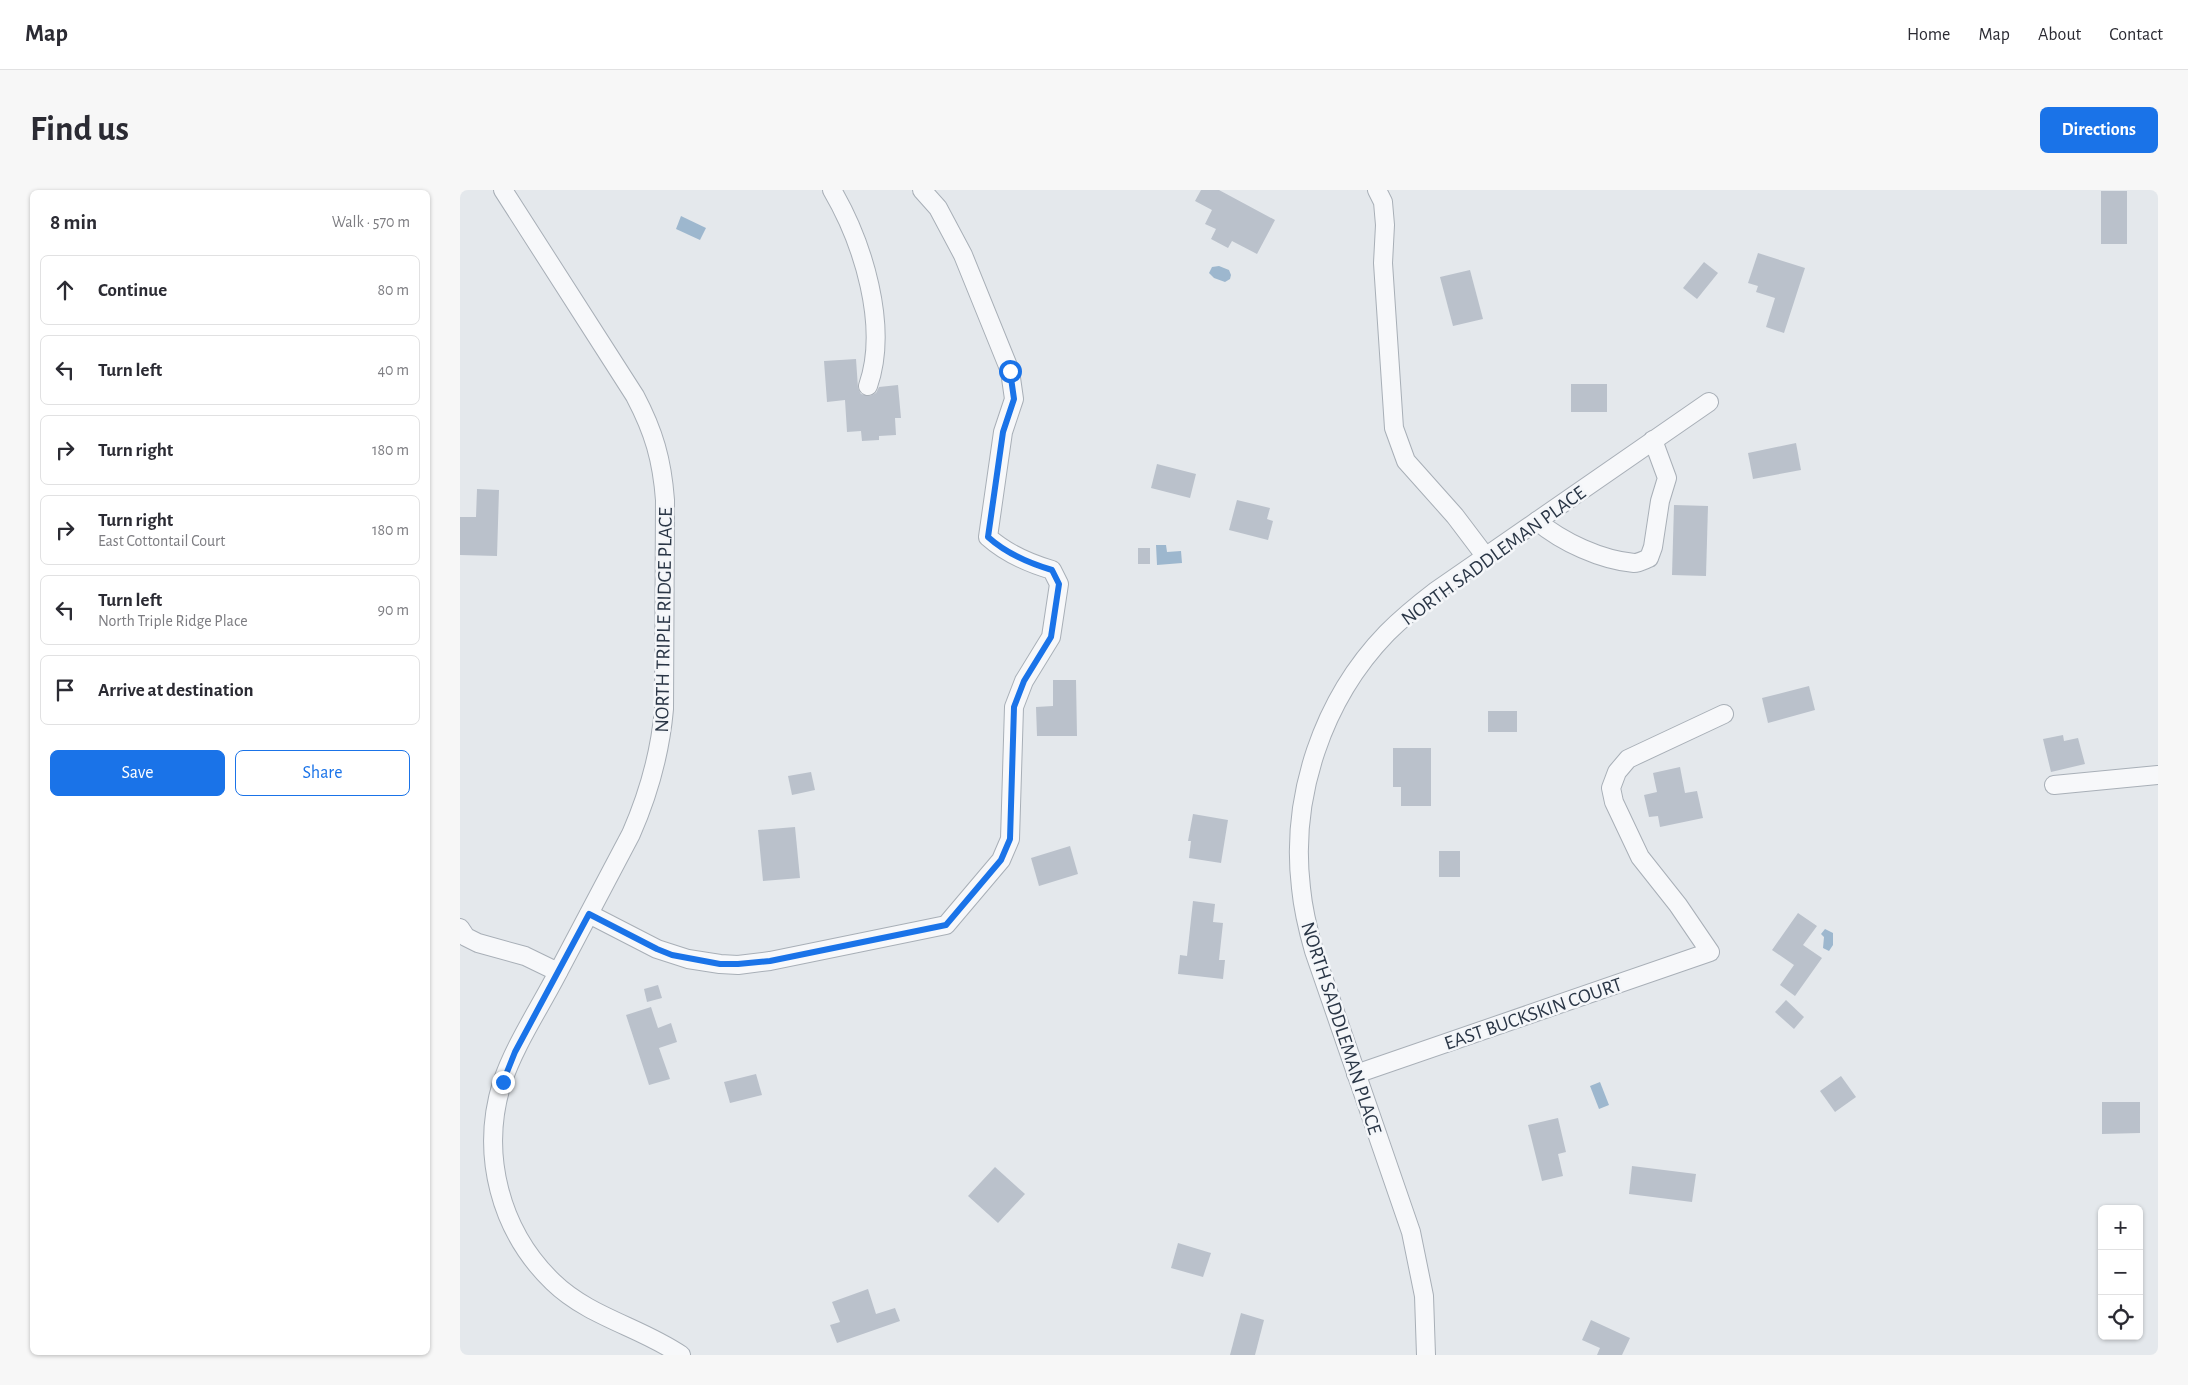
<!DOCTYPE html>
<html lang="en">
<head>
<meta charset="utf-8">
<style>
  :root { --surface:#fff; --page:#f7f7f7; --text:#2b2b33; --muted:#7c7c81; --line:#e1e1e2; --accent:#1a73e8 }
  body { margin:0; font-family:"Alegreya Sans",sans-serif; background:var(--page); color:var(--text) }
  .controls { position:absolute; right:15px; bottom:15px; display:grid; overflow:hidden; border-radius:8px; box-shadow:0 1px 4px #0004 }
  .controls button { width:45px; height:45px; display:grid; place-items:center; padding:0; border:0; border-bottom:1px solid var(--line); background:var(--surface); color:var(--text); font:25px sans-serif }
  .stop { position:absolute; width:15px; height:15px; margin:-11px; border:4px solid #1a73e8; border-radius:50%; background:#fff }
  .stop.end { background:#1a73e8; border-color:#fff; box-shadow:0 1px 5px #0008 }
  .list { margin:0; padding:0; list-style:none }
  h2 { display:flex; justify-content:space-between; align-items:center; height:65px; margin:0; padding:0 20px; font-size:21px }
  h2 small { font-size:16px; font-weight:400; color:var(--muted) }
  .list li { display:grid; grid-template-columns:32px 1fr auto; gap:15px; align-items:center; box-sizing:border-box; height:70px; margin:0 10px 10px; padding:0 10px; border:1px solid var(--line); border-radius:8px }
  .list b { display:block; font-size:19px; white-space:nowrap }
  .list p { margin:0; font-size:16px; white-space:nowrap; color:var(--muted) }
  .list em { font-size:16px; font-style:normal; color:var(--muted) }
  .actions { display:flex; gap:10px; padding:15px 20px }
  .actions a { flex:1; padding:11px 0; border:1px solid var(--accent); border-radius:8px; text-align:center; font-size:18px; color:var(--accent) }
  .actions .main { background:var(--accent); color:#fff }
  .icon { flex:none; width:28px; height:28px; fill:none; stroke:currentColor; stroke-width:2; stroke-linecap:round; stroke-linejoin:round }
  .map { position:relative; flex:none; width:1698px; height:1165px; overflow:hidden; border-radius:8px }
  header { display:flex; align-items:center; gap:30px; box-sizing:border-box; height:70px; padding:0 25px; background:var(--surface); border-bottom:1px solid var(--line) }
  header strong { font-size:24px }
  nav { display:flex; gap:28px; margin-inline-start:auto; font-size:18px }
  .intro { display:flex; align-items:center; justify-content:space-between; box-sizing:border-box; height:120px; padding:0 30px }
  h1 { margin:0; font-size:35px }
  .button { padding:12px 22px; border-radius:8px; background:var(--accent); color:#fff; font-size:18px; font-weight:700 }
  main { display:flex; gap:30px; padding:0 30px }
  aside { flex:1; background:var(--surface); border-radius:8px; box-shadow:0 1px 4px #0004 }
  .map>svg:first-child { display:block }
  .water { fill:#9db7ce }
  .building { fill:#bac1cb }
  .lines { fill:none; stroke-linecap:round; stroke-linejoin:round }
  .minor-casing { stroke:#a8afb7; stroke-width:20 }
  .minor { stroke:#f7f8fa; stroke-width:18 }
  .route { stroke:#1a73e8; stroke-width:6 }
  .labels { text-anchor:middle; stroke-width:5; stroke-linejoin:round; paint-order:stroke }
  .street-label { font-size:20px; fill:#2a3646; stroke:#f4f6f9 }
</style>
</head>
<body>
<header>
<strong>Map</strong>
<nav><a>Home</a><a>Map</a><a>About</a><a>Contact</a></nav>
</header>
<div class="intro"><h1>Find us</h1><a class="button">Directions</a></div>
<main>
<aside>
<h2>8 min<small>Walk · 570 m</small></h2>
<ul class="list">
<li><svg class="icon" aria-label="ahead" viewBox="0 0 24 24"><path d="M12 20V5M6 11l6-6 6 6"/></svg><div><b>Continue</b></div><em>80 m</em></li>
<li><svg class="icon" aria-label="left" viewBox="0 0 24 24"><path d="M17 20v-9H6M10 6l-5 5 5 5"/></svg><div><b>Turn left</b></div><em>40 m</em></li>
<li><svg class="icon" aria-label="right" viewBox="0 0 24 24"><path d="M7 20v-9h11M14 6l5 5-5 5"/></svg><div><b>Turn right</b></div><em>180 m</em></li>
<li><svg class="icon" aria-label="right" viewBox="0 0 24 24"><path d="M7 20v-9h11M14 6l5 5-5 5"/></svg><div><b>Turn right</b><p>East Cottontail Court</p></div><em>180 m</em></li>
<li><svg class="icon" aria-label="left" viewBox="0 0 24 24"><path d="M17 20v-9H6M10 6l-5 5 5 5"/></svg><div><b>Turn left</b><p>North Triple Ridge Place</p></div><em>90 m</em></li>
<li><svg class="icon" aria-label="arrive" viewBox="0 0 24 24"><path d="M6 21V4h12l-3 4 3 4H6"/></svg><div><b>Arrive at destination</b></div></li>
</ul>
<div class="actions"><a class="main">Save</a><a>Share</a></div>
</aside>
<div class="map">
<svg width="1698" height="1165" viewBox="0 0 1698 1165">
  <rect width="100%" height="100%" fill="#e4e8ec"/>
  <g class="water">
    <path d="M 221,26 L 246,38 L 240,50 L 216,39 Z"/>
    <path d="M 759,76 L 769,80 L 771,85 L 770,89 L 765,92 L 754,88 L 749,83 L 752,77 Z"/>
    <path d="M 696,355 L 706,355 L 707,362 L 721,361 L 722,373 L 697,375 Z"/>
    <path d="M 1365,739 L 1373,743 L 1373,755 L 1369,761 L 1363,758 L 1364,747 L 1361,744 Z"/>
    <path d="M 1140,892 L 1149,915 L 1139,919 L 1130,896 Z"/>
  </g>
  <g class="building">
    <path d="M 741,0 L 759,0 L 815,30 L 797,64 L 772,51 L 768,58 L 751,49 L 756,39 L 745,34 L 752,20 L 735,11 Z"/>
    <rect x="1641" y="1" width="26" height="53"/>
    <path d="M 1298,63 L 1345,78 L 1324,143 L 1306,137 L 1315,108 L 1296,102 L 1298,96 L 1288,93 Z"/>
    <path d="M 1244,72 L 1258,83 L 1237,109 L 1223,98 Z"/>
    <path d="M 1010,80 L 1023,129 L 993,136 L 980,87 Z"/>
    <path d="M 396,169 L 398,198 L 401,204 L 410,206 L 416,203 L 419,197 L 438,195 L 441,228 L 435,228 L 436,245 L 419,246 L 419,250 L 402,251 L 401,241 L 387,242 L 385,210 L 367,212 L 364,171 Z"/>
    <rect x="1111" y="194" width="36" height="28"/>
    <path d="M 1336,253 L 1341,280 L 1293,289 L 1288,263 Z"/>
    <path d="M 697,274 L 736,284 L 730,308 L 691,298 Z"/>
    <path d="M 17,299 L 39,300 L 37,366 L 0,365 L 0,327 L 16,327 Z"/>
    <path d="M 777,310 L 810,318 L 807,329 L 813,331 L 808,350 L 769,340 Z"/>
    <path d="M 1214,315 L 1248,316 L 1246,386 L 1212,385 Z"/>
    <rect x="678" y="358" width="12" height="16"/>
    <path d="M 593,490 L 616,490 L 617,546 L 577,546 L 576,517 L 593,516 Z"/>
    <path d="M 1349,496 L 1355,520 L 1308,533 L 1302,508 Z"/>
    <rect x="1028" y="521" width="29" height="21"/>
    <path d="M 1603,545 L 1604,551 L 1618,548 L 1625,574 L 1591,582 L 1583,549 Z"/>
    <path d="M 933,558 L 971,558 L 971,616 L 941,616 L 941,597 L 933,597 Z"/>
    <path d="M 1220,577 L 1225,603 L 1237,601 L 1243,628 L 1200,637 L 1198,626 L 1189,627 L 1184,605 L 1197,602 L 1193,583 Z"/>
    <path d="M 351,582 L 355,600 L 332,605 L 328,586 Z"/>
    <path d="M 733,624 L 768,630 L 761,673 L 729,668 L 731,651 L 728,651 Z"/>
    <path d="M 335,637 L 340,688 L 303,691 L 298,640 Z"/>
    <path d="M 610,656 L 618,684 L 579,696 L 571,668 Z"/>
    <rect x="979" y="661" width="21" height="26"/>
    <path d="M 733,711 L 755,714 L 753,732 L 763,733 L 759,770 L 765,770 L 763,789 L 718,784 L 720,765 L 727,766 Z"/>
    <path d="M 1338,723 L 1357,736 L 1343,755 L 1362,768 L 1335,806 L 1320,795 L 1334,775 L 1312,760 Z"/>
    <path d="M 198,795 L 202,808 L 187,812 L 184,799 Z"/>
    <path d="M 1326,810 L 1344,827 L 1334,839 L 1315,822 Z"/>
    <path d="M 191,817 L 198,838 L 211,833 L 217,852 L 199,858 L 210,889 L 189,895 L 166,825 Z"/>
    <path d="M 296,884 L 302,905 L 270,913 L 264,892 Z"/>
    <path d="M 1381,886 L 1396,907 L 1375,922 L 1360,901 Z"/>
    <path d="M 1642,912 L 1680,912 L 1680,943 L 1642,944 Z"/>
    <path d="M 1098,928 L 1106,962 L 1098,964 L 1103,986 L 1082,991 L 1068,935 Z"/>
    <path d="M 1172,976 L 1236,984 L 1232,1012 L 1169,1004 Z"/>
    <path d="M 535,977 L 565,1004 L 538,1033 L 508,1006 Z"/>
    <path d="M 718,1053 L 751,1063 L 743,1087 L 711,1078 Z"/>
    <path d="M 408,1099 L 416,1124 L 435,1118 L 440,1131 L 377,1153 L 370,1135 L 380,1132 L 372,1112 Z"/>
    <path d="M 781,1123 L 804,1130 L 795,1165 L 770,1165 Z"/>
    <path d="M 1131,1130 L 1170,1148 L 1162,1165 L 1137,1165 L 1140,1158 L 1122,1150 Z"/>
  </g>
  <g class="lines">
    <defs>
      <g id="minor">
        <path d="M 43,0 L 175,206 C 194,242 202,270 205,310 L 204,519 C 200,564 189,603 171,644 C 146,692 120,740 95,788 C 77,822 54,857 42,893 C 20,964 40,1041 93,1092 C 129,1127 180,1137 221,1165"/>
        <path d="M 372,0 C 403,53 429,136 408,196"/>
        <path d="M 917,0 L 923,12 L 925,35 L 923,73 L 934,238 L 946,271 L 995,326 L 1026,367"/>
        <path d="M 1077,331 C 1102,352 1141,370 1174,373 C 1179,373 1184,370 1189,368 L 1193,357 L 1200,311 L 1207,288 L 1193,250"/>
        <path d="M 1594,595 L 1698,585"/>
        <path d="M 129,724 L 197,759 L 228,769 L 260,774 L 278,775 L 310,771 L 486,735 L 541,670 L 550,649 L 554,517 L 564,491 L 591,447 L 599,394 L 592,380 C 568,373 547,364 528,347 L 543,242 L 554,209 L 550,181 L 503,65 L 478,18 L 462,0"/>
        <path d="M 0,738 L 6,747 L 18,753 L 65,766 L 98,782"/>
        <path d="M 896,884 L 1250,762 L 1218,715 L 1180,667 L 1154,612 L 1151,598 L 1157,582 L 1168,569 L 1264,524"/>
        <path d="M 966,1165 L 964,1106 L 951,1042 L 854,761 C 848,740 843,719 841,698 C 830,606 863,509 927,443 C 942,428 959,414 976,401 L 1249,212"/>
      </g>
    </defs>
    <use href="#minor" class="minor-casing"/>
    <use href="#minor" class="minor"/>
  </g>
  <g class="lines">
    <path class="route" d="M 43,892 L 55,862 L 129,724 L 197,759 L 212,765 L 260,774 L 278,774 L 310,771 L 486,735 L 541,670 L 550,649 L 554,517 L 564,491 L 591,447 L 599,394 L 592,380 C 568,373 547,364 528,347 L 543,242 L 554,209 L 550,181"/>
  </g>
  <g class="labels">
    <g class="street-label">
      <text transform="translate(1033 365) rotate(-36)" y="7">NORTH SADDLEMAN PLACE</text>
      <text transform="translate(203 430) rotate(-89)" y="7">NORTH TRIPLE RIDGE PLACE</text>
      <text transform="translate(1073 823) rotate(-19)" y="7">EAST BUCKSKIN COURT</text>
      <text transform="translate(882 838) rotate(72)" y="7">NORTH SADDLEMAN PLACE</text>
    </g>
  </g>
</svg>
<div class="controls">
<button>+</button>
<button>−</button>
<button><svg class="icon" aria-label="locate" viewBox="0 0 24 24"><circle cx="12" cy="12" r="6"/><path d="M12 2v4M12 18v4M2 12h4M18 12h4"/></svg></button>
</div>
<div class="stop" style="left:550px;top:181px"></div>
<div class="stop end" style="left:43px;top:892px"></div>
</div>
</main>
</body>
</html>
